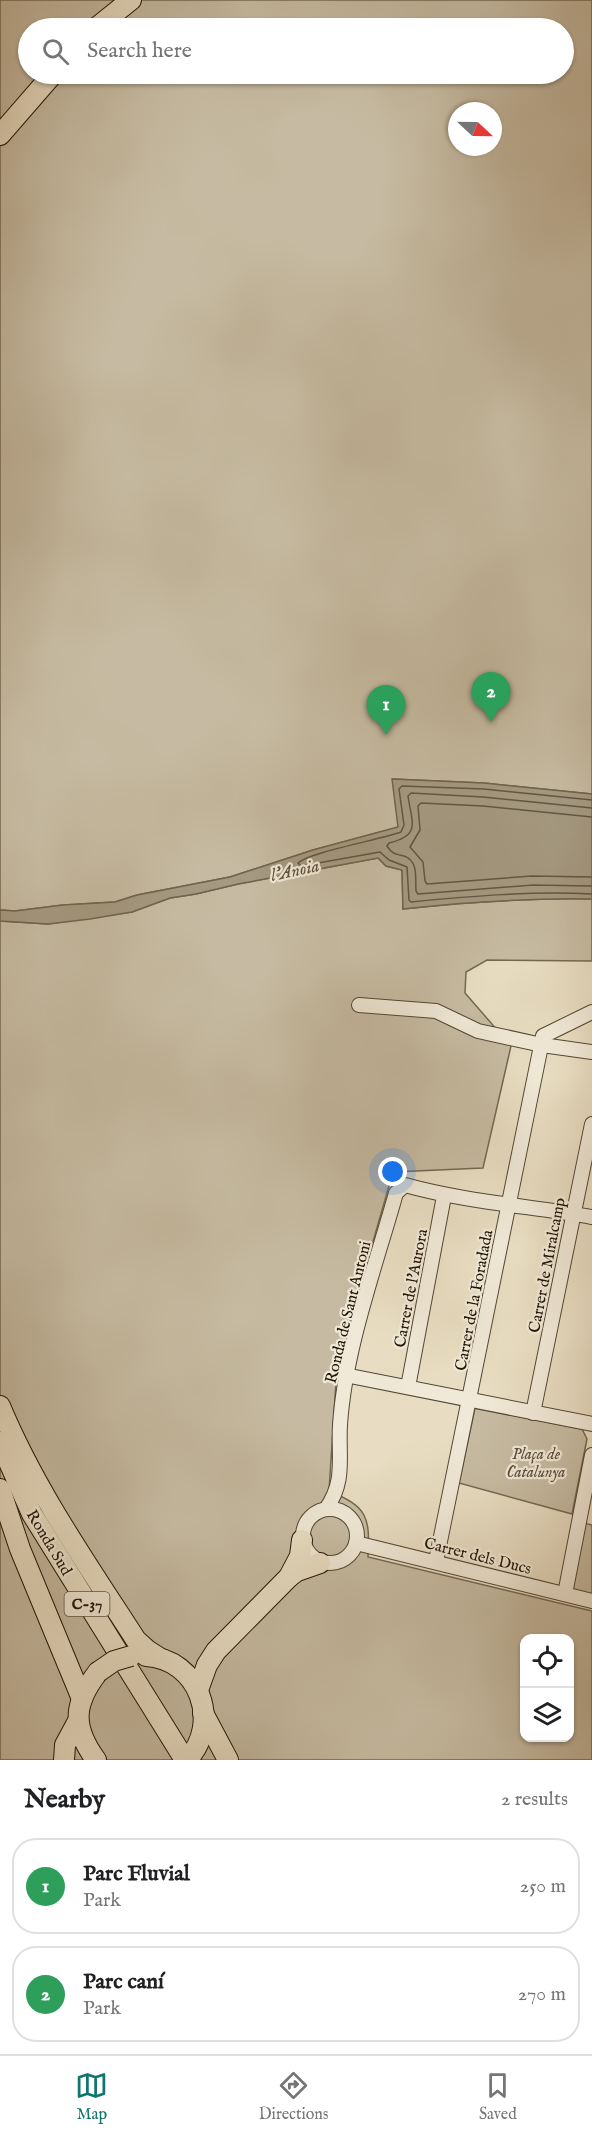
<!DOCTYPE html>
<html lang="en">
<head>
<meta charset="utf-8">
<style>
  :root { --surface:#fff; --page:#f2f2f2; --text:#202124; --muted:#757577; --line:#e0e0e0; --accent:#0f766e }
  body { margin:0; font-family:"IM FELL English",serif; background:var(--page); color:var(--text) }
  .controls { position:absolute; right:18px; bottom:18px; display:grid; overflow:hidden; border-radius:12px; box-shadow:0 2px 4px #0004 }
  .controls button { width:54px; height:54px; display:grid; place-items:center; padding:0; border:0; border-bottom:2px solid var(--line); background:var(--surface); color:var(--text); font:30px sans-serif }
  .compass { position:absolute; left:448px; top:102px; width:54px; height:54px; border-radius:50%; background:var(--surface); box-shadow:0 2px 4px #0004; rotate:112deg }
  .you { position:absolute; left:393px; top:1172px; width:21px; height:21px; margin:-15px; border:4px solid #fff; border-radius:50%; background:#1a73e8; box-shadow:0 0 0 9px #1a73e833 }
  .badge { display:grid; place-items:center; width:39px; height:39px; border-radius:50%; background:var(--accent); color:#fff; font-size:20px; font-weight:700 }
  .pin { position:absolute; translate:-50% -50px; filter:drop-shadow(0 2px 3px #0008) }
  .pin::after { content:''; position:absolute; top:32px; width:21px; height:18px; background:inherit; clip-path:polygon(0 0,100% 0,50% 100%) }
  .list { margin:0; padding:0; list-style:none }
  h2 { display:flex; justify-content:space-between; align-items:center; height:78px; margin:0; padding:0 24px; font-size:26px }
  h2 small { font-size:20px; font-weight:400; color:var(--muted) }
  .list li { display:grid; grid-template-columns:39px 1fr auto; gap:18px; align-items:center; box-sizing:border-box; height:96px; margin:0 12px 12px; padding:0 12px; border:2px solid var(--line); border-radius:24px }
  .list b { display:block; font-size:22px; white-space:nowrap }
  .list p { margin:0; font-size:20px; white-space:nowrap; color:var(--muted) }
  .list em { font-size:20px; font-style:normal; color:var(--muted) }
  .icon { flex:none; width:33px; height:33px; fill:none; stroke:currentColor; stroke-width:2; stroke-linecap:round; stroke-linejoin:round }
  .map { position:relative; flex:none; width:592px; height:1760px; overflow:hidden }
  .search { position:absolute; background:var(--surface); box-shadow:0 2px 4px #0004; left:18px; right:18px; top:18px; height:66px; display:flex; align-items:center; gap:15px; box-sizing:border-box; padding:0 21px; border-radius:33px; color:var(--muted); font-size:22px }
  .sheet { height:294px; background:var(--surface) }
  nav { display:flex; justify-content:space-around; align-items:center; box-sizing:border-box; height:84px; border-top:2px solid var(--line); background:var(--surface); font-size:16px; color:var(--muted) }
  nav a { display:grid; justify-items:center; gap:3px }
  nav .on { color:var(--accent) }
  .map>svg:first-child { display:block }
  .green { fill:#c6bba2; stroke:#746852; stroke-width:1.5; fill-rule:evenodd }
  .water { fill:#a49981; stroke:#70644f; stroke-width:1.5 }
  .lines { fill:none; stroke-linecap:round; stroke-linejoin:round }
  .shore { stroke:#625642; stroke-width:1.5 }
  .minor-casing { stroke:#534633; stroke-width:16 }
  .highway-casing { stroke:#211403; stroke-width:22 }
  .minor { stroke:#f0e9d7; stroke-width:14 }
  .highway { stroke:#e8ddc2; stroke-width:20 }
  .highway-bridge-casing { stroke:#211403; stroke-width:22; stroke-linecap:butt }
  .highway-bridge { stroke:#e8ddc2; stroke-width:20 }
  .labels { text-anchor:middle; stroke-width:4.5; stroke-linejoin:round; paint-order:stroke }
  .shield { fill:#f0e9d7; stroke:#5f5443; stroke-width:1.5 }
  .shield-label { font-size:15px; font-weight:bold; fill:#211403 }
  .street-label { font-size:16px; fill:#211403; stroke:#f0e9d7 }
  .park-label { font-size:16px; font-style:italic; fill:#5b4e3b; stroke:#f0e9d7 }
  .water-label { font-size:18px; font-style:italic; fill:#5c503c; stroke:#f0e9d7 }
</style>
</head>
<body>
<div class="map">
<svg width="592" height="1760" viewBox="0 0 592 1760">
  <rect width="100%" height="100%" fill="#e8ddc2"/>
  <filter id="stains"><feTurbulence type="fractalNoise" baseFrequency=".00333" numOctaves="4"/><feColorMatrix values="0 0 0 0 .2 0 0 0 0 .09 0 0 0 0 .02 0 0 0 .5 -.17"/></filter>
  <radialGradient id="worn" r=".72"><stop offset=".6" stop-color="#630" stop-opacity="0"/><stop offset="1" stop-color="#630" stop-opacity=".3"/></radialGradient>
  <g class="green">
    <path d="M 0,0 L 592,0 L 592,794 L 484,783 L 393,779 L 399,827 L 313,850 L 230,877 L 137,895 L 115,902 L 63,905 L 15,911 L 0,910 ZM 28,28 L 564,28 L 564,74 L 28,74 ZM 457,111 L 493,111 L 493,147 L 457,147 Z"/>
    <path d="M 378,858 L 386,866 L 402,870 L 403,909 C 466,902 528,898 592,899 L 592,961 L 487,960 L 466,972 L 465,993 L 511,1046 L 483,1168 L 393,1172 L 337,1367 L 329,1491 C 368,1507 370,1517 368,1557 L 592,1611 L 592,1760 L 0,1760 L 0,921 L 48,924 L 132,912 L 170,898 L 196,894 L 238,884 ZM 524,1638 L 570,1638 L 570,1738 L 524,1738 Z"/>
    <path d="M 475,1408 L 582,1429 L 587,1439 L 572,1514 L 459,1483 Z"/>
    <path d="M 583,1523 L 592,1525 L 592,1595 L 574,1592 L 572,1581 Z"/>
  </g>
  <path class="water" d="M 392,779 L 484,783 L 592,794 L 592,899 C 528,898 466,902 403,909 L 402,870 L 386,866 L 378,858 L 238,884 L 196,894 L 170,898 L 132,912 L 90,919 L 48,924 L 0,921 L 0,910 L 15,911 L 63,905 L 115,902 L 137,895 L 230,877 L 313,850 L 398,827 Z"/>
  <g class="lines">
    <g class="shore">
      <path d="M 592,800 L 484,789 L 402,786 L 399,789 L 404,825 L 401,832 C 382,839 307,853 298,863 L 301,866 L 380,852 L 389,860 L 407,867 L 409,900 L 411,902 C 472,896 531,891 592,894"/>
      <path d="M 592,808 L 483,797 L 411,793 L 408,796 C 412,824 421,835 389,843 L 387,846 C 392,854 395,854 404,856 C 419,861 415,879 416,891 L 418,894 L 533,885 L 592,886"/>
      <path d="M 592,817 L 483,806 L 421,803 L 418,806 L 420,830 L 410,847 L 423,862 L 425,881 L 427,884 L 532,876 L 592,877"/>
    </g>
    <defs>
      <g id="minor">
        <path d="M 359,1005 L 436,1011 L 478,1031 L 542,1045 L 592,1052"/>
        <path d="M 345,1375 L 592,1424"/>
        <path d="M 408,1387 L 444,1196"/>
        <path d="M 533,1413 L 592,1124"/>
        <circle cx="330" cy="1536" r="27"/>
        <path d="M 326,1509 C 346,1481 338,1457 340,1425 C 345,1349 375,1268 396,1193 L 405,1185 C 466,1202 530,1206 592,1217"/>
        <path d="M 356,1543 L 592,1601"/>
        <path d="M 436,1561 L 543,1036 L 592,1012"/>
        <path d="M 565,1594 L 592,1455"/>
      </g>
      <g id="highway">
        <path d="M 96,28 L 131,0"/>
        <path d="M 0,135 L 53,74"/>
        <path d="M 0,1406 C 35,1490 87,1564 136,1640 L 147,1650 L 158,1657"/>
        <path d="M 0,1442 L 32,1514 L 185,1760"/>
        <path d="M 0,1489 L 20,1549 L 82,1699"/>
        <path d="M 289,1577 L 297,1571 L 320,1563"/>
        <path d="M 146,1656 C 199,1659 222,1723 187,1760"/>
        <path d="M 198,1690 L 207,1665 L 216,1651 L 289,1577 L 300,1556 L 302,1540"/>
        <path d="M 203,1713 L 228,1760"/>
        <path d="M 64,1760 L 65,1745 L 78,1721"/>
        <path d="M 96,1760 C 72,1727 73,1704 98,1672"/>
      </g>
    </defs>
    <use href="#minor" class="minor-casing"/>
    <use href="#highway" class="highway-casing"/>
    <use href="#minor" class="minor"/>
    <use href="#highway" class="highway"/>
    <defs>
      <path id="highway-bridge" d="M 98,1672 L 114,1661 L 131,1656"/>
    </defs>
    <use href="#highway-bridge" class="highway-bridge-casing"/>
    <use href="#highway-bridge" class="highway-bridge"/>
  </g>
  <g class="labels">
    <rect class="shield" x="64.5" y="1592" width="45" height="24" rx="4.5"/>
    <g class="shield-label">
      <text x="87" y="1609">C-37</text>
    </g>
    <g class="street-label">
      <text transform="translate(546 1265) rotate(-79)" y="6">Carrer de Miralcamp</text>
      <text transform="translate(410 1288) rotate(-79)" y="6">Carrer de l'Aurora</text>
      <text transform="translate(473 1300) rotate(-79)" y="6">Carrer de la Foradada</text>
      <text transform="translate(347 1312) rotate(-76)" y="6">Ronda de Sant Antoni</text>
      <text transform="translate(50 1542) rotate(59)" y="6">Ronda Sud</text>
      <text transform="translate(478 1555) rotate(14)" y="6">Carrer dels Ducs</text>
    </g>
    <g class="park-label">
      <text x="536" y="1459">Plaça de<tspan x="536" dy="18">Catalunya</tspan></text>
    </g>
    <g class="water-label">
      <text transform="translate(295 870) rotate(-12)" y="6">l'Anoia</text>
    </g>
  </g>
  <rect width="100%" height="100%" filter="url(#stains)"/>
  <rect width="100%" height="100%" fill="url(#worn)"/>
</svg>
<div class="controls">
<button><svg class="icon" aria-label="locate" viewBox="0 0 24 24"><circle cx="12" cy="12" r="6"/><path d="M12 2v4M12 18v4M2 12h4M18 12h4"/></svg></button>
<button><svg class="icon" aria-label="layers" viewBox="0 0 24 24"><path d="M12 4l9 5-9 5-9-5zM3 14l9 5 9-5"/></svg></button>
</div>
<svg class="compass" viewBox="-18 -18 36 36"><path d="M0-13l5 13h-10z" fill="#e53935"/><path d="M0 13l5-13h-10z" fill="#757577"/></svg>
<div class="you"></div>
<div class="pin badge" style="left:386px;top:735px;background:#2e9e5b">1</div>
<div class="pin badge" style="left:491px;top:722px;background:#2e9e5b">2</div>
<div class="search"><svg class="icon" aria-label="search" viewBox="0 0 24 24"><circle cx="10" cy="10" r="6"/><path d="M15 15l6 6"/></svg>Search here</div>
</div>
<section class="sheet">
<h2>Nearby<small>2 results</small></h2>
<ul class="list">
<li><span class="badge" style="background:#2e9e5b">1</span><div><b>Parc Fluvial</b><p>Park</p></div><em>250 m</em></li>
<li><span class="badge" style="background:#2e9e5b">2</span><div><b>Parc caní</b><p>Park</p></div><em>270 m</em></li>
</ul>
</section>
<nav>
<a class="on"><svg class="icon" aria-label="map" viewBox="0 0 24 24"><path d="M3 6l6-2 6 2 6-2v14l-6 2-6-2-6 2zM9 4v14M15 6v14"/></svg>Map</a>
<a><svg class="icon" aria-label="directions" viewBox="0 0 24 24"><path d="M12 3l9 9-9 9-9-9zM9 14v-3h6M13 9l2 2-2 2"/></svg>Directions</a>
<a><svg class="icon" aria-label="saved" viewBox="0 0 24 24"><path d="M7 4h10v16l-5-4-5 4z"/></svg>Saved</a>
</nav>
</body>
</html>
